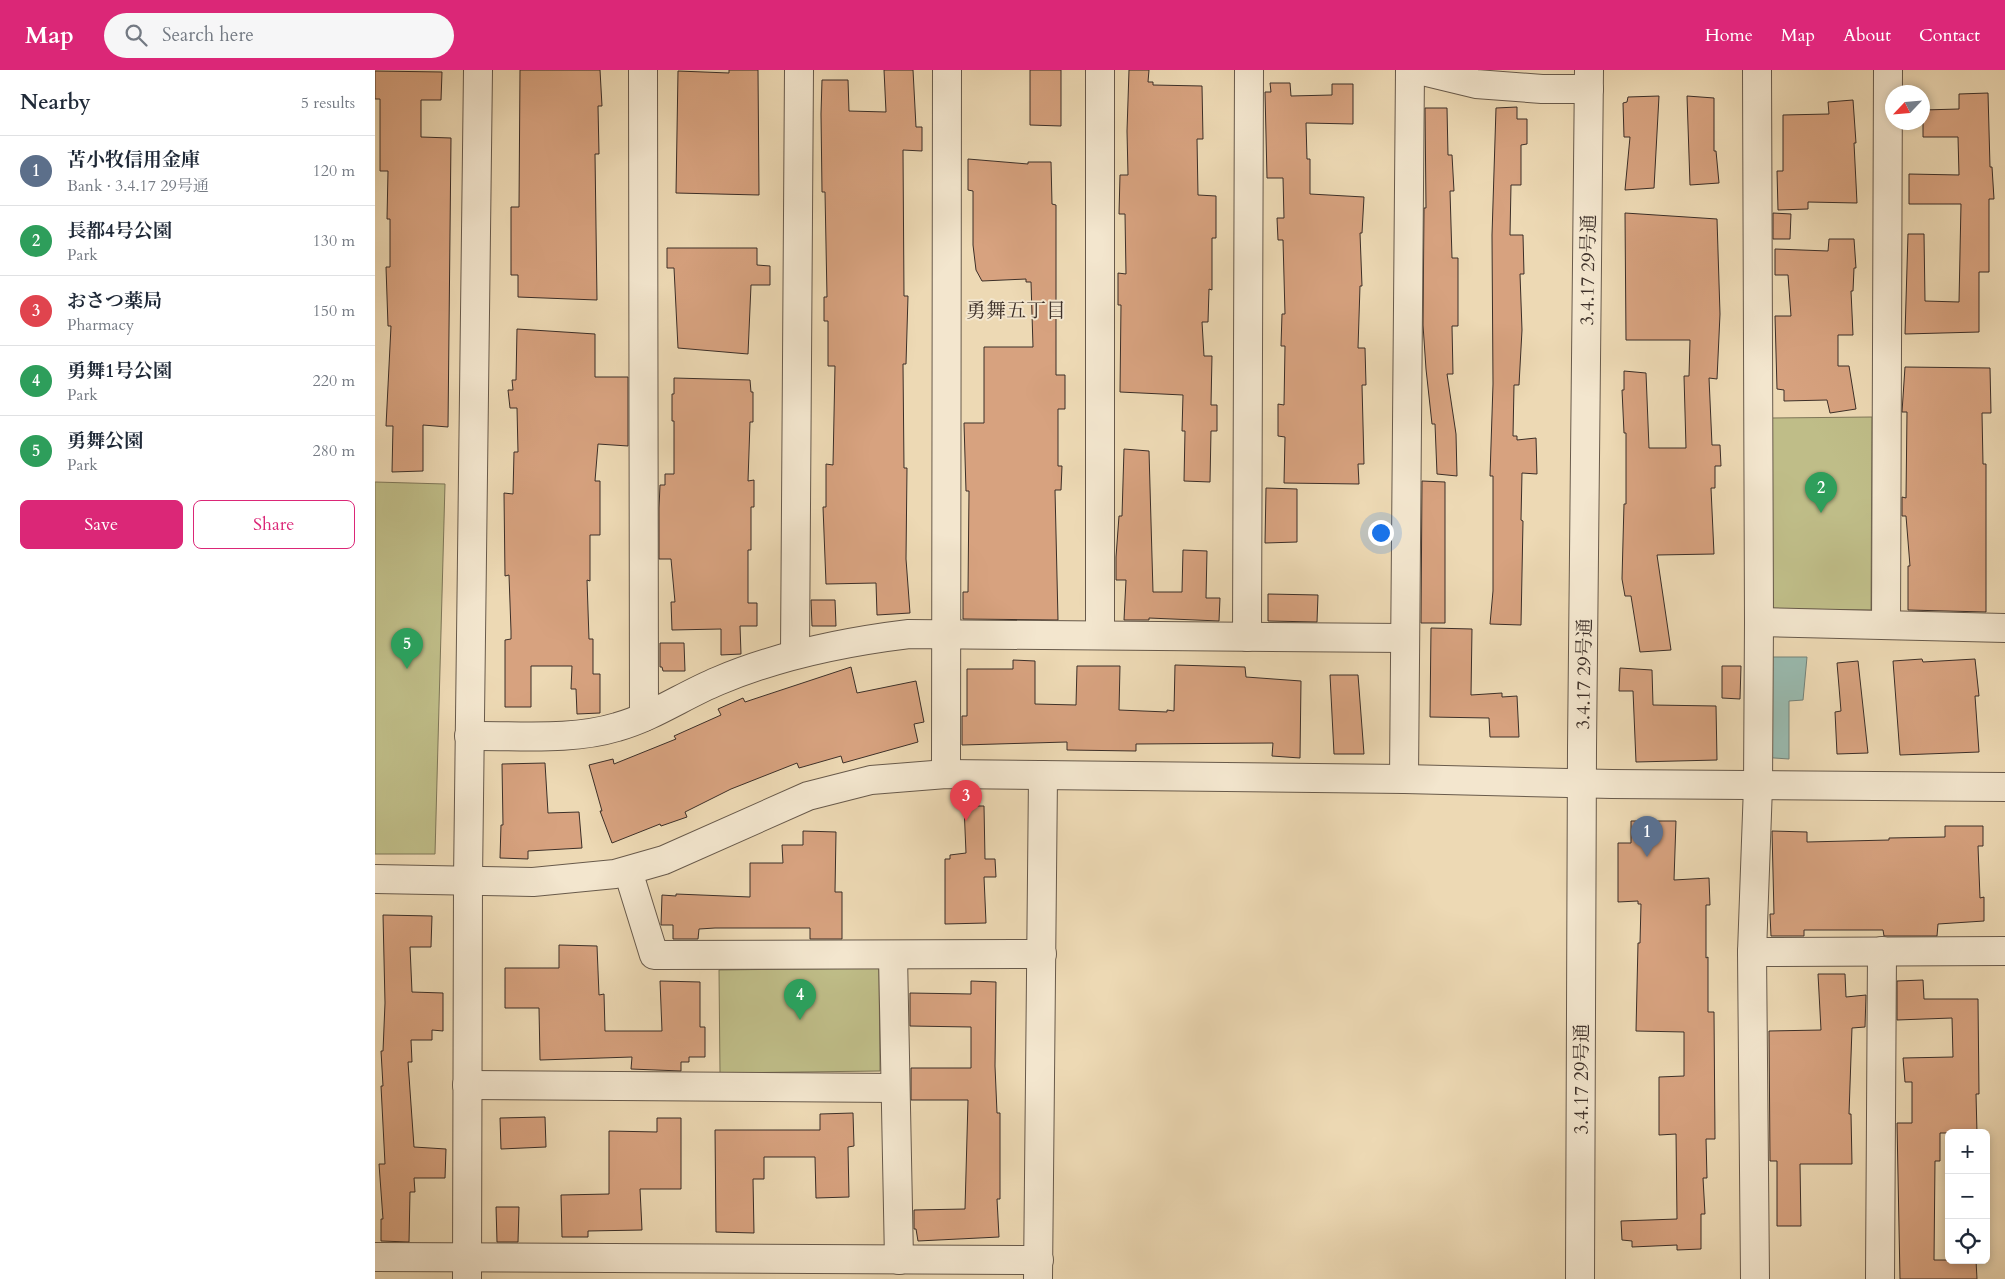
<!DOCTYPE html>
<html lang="en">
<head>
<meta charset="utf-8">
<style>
  :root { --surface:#fff; --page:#f6f6f7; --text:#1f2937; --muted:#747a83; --line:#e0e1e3; --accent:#db2777 }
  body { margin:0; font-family:Cardo,"Noto Serif JP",serif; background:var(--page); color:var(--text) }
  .controls { position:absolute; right:15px; bottom:15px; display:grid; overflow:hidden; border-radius:8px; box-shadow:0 2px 8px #0003 }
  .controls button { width:45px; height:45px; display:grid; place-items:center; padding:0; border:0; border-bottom:1px solid var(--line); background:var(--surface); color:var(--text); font:25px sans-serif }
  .compass { position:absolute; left:1510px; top:15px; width:45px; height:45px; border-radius:50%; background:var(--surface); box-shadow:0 2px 8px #0003; rotate:244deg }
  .you { position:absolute; left:1005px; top:462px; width:18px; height:18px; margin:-12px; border:4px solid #fff; border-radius:50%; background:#1a73e8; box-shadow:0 0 0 8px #1a73e833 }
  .badge { display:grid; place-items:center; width:32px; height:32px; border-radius:50%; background:var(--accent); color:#fff; font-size:16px; font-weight:700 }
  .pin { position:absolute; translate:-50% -41px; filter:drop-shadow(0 1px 2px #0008) }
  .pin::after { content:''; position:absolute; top:26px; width:18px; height:15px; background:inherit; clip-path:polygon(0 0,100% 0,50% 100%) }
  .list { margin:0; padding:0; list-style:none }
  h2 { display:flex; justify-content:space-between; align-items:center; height:65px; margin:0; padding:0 20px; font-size:21px }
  h2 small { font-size:16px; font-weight:400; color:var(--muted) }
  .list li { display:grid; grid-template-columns:32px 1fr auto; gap:15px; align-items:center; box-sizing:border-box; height:70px; padding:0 20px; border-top:1px solid var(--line) }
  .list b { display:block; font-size:19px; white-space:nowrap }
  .list p { margin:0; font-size:16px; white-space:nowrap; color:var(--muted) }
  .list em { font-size:16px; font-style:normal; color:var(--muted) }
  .actions { display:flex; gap:10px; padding:15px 20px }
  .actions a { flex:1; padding:11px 0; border:1px solid var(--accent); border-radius:8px; text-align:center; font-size:18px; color:var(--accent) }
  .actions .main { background:var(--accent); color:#fff }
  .icon { flex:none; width:28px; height:28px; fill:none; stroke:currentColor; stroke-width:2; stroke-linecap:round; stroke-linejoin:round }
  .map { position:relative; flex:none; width:1630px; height:1209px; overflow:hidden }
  header { display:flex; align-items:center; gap:30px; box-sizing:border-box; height:70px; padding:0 25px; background:var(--accent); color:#fff }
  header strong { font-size:24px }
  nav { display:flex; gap:28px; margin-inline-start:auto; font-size:18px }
  .search { width:350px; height:45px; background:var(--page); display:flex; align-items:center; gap:12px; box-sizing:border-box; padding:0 18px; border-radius:28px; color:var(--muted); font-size:19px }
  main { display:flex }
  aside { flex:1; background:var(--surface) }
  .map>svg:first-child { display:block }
  .green { fill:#bfbd88; stroke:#7e7658 }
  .water { fill:#99baaf; stroke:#748279 }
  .building { fill:#d7a27f; stroke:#3c2f28 }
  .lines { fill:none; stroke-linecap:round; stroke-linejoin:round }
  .minor-casing { stroke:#685a4b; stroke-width:30 }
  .tertiary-casing { stroke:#685a4b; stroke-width:30 }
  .minor { stroke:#f3e6ce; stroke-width:28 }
  .tertiary { stroke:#f3e6ce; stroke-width:28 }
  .labels { text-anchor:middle; stroke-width:4; stroke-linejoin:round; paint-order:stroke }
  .street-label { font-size:19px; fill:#3c2f28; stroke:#f3e6ce }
  .neighbourhood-label { font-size:20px; fill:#3c2f28; stroke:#f3e6ce }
</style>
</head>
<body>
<header>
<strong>Map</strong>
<div class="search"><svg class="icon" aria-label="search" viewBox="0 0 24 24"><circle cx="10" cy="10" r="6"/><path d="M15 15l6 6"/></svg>Search here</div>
<nav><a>Home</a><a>Map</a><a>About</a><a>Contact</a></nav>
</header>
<main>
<aside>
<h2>Nearby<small>5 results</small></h2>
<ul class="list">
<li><span class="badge" style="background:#5c6f8a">1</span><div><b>苫小牧信用金庫</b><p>Bank · 3.4.17 29号通</p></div><em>120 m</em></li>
<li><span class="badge" style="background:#2e9e5b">2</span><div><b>長都4号公園</b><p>Park</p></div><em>130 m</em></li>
<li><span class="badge" style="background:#e0444e">3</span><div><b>おさつ薬局</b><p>Pharmacy</p></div><em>150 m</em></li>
<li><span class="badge" style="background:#2e9e5b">4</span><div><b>勇舞1号公園</b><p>Park</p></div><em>220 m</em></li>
<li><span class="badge" style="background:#2e9e5b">5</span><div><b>勇舞公園</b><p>Park</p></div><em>280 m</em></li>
</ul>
<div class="actions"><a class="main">Save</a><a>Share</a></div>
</aside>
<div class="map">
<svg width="1630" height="1209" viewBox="0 0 1630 1209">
  <rect width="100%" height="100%" fill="#edd9b4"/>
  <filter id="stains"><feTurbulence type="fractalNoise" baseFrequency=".004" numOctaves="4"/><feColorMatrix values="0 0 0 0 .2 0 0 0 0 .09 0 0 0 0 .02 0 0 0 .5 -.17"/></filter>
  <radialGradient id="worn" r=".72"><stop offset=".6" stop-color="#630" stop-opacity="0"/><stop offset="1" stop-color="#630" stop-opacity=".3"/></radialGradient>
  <g class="green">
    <path d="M 1497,347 L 1496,540 L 1397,539 L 1396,348 Z"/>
    <path d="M 0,412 L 70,414 L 60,784 L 0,784 Z"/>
    <path d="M 504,898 L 505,1001 L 345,1003 L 344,900 Z"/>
  </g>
  <path class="water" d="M 1386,587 L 1432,587 L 1428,630 L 1414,631 L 1414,689 L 1385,687 Z"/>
  <g class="building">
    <path d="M 145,0 L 225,0 L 227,36 L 223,36 L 224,84 L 220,84 L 222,230 L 143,227 L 143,205 L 136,205 L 136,137 L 144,137 Z"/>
    <path d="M 354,0 L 383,0 L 384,125 L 301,123 L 303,1 L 354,3 Z"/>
    <path d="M 509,0 L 538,0 L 541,57 L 547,57 L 547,81 L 528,80 L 529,226 L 533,226 L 531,294 L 528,294 L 529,398 L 532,398 L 531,489 L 535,543 L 502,545 L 501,513 L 451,514 L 448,437 L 451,437 L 451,394 L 458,395 L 460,296 L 453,296 L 453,251 L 449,251 L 449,227 L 452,227 L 450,122 L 447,122 L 446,44 L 447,10 L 473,10 L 474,41 L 511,42 Z"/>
    <path d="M 655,0 L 686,0 L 686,56 L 655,55 Z"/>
    <path d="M 754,0 L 774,0 L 773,12 L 778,12 L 778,15 L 827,16 L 828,69 L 822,69 L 823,125 L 841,126 L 841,168 L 837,168 L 837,220 L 834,219 L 833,252 L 827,252 L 829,286 L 837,286 L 836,335 L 842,335 L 842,361 L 836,361 L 835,412 L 809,411 L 810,361 L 807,361 L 808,325 L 745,322 L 746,235 L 743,235 L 743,203 L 751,204 L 750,144 L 744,144 L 745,105 L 753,105 L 752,61 Z"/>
    <path d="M 0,1 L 67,2 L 66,30 L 46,30 L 46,67 L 76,68 L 73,357 L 48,355 L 48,401 L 17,402 L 18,356 L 11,356 L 16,256 L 13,256 L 11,197 L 15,197 L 15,149 L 12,149 L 13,101 L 5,101 L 5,29 L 0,29 Z"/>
    <path d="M 895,13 L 915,13 L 916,26 L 957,25 L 957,14 L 978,14 L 978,54 L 931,53 L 932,89 L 935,89 L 935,124 L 989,127 L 987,163 L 985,163 L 987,216 L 985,216 L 983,278 L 990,278 L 991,315 L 987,315 L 989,394 L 983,394 L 984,414 L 909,413 L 910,367 L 903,366 L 903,334 L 909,335 L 910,276 L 906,276 L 907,244 L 910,244 L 908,170 L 903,170 L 902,148 L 909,148 L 908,108 L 892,108 L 890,22 L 896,22 Z"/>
    <path d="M 1613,23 L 1615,97 L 1617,97 L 1619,129 L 1614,129 L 1614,202 L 1604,202 L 1604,262 L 1530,264 L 1533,164 L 1549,164 L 1550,231 L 1584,232 L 1586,134 L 1534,134 L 1534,104 L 1584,105 L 1583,67 L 1548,67 L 1548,40 L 1584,39 L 1584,24 Z"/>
    <path d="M 1284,26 L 1279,118 L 1250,120 L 1255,67 L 1249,67 L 1248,33 L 1252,32 L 1253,27 Z"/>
    <path d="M 1312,26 L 1339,28 L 1339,81 L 1341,81 L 1344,113 L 1315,115 Z"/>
    <path d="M 1478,30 L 1481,73 L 1479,73 L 1482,133 L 1433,132 L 1433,139 L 1403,140 L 1402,101 L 1408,101 L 1408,45 L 1454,44 L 1453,32 Z"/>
    <path d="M 1142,37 L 1142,49 L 1152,49 L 1152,74 L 1146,75 L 1146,115 L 1136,115 L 1135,165 L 1148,165 L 1149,204 L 1145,204 L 1147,260 L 1144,315 L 1139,315 L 1138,366 L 1142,366 L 1142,370 L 1161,368 L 1162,404 L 1147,403 L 1146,450 L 1148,451 L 1146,555 L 1115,554 L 1118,521 L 1118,406 L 1115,406 L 1118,314 L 1117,165 L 1121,38 Z"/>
    <path d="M 1050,38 L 1072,38 L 1073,85 L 1077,85 L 1079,121 L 1075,121 L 1077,188 L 1083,188 L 1083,256 L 1077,256 L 1078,304 L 1072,304 L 1081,364 L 1082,406 L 1062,404 L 1060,354 L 1057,354 L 1051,299 L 1048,255 L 1049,138 L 1051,138 Z"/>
    <path d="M 593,89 L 653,94 L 653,92 L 676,92 L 677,134 L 681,135 L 681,305 L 690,305 L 690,339 L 683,339 L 683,396 L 687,396 L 686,420 L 680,420 L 683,550 L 588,549 L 588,522 L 593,522 L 594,421 L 591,421 L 589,353 L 609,353 L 609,277 L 658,277 L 656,212 L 651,212 L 651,209 L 607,211 L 601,200 L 598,175 L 598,121 L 593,120 Z"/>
    <path d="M 1250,143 L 1342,149 L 1345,244 L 1342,309 L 1334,308 L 1337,375 L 1345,375 L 1346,396 L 1340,396 L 1340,418 L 1336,418 L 1339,484 L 1282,485 L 1296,580 L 1265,582 L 1256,526 L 1250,526 L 1247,509 L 1249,434 L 1251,434 L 1251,363 L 1249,363 L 1247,320 L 1249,320 L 1249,301 L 1271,303 L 1274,378 L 1311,378 L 1309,306 L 1314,306 L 1315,270 L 1251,270 Z"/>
    <path d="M 1398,143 L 1416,144 L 1415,169 L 1398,169 Z"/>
    <path d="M 1454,169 L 1479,169 L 1481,198 L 1479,198 L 1478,221 L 1476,221 L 1478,265 L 1463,265 L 1463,296 L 1474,296 L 1481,339 L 1455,343 L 1452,330 L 1409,331 L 1409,320 L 1402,319 L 1400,246 L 1416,246 L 1413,205 L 1400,205 L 1400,179 L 1453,181 Z"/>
    <path d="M 292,178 L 382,178 L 382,195 L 395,196 L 395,215 L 376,215 L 373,284 L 303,278 L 299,198 L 292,198 Z"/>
    <path d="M 142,259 L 220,264 L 220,307 L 253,307 L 253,376 L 223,374 L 220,411 L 225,411 L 225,465 L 215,465 L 215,511 L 212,510 L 214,569 L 218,569 L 218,604 L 225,604 L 225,643 L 202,644 L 201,619 L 196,619 L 197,596 L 156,596 L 156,637 L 130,637 L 130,570 L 136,569 L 136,561 L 134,505 L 130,506 L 129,423 L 138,424 L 139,382 L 143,382 L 142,338 L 135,338 L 133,320 L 138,320 L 137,310 L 141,310 Z"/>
    <path d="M 1530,297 L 1615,298 L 1616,343 L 1607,343 L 1608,394 L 1611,394 L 1611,542 L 1533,540 L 1533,496 L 1535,496 L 1531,446 L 1527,446 L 1527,427 L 1531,428 L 1532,342 L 1527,342 Z"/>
    <path d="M 299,308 L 375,310 L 376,322 L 378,322 L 378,352 L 375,352 L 373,411 L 379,410 L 379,437 L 376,437 L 376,480 L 373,480 L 373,533 L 382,533 L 382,556 L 365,556 L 366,584 L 346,585 L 346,559 L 297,560 L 296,532 L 300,532 L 296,489 L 284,489 L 284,438 L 285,415 L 290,415 L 290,404 L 299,404 L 299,351 L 297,351 L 297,324 L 299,324 Z"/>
    <path d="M 749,379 L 774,381 L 778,522 L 807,522 L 808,480 L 832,481 L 831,528 L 845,528 L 844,551 L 774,548 L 774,550 L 749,550 L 751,510 L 741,510 L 741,487 L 744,446 L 747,446 Z"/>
    <path d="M 1047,411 L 1070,412 L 1070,553 L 1046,553 Z"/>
    <path d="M 891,418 L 922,419 L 922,472 L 890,473 Z"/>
    <path d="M 893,524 L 943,525 L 942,552 L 893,551 Z"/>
    <path d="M 436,530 L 460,530 L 461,556 L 437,556 Z"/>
    <path d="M 1056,558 L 1097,559 L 1096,625 L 1127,623 L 1127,627 L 1142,626 L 1144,667 L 1115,667 L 1114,648 L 1055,647 Z"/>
    <path d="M 285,573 L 309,573 L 310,601 L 288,601 L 287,597 L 285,597 Z"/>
    <path d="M 1547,589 L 1548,592 L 1600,589 L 1604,626 L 1600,626 L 1604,682 L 1525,685 L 1518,591 Z"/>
    <path d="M 638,590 L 660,591 L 660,634 L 701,635 L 702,596 L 745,596 L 744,640 L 792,642 L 792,640 L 799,641 L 800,595 L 870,597 L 871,607 L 926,611 L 925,688 L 897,686 L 898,673 L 761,674 L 761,681 L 692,680 L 692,672 L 587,675 L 587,646 L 592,646 L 592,599 L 638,599 Z"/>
    <path d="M 1483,591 L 1493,683 L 1462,684 L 1460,642 L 1466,641 L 1462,593 Z"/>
    <path d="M 1347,596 L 1366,596 L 1365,629 L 1347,628 Z"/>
    <path d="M 476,597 L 482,623 L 541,611 L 549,652 L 539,654 L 543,672 L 468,693 L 466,686 L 424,698 L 422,693 L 356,719 L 310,742 L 312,747 L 286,756 L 285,754 L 237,773 L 225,741 L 227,741 L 214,695 L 238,689 L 239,694 L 301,669 L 299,666 L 346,645 L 343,639 L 368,628 L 370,632 Z"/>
    <path d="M 1245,598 L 1277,600 L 1278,635 L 1341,636 L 1342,690 L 1261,692 L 1258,621 L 1244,621 Z"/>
    <path d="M 955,605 L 983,605 L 989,684 L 959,684 Z"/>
    <path d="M 170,693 L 173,743 L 204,742 L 207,778 L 153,781 L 153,789 L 125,788 L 126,755 L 128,755 L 127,694 Z"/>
    <path d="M 589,736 L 609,736 L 610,789 L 620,789 L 621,807 L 609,807 L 611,853 L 570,854 L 570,789 L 575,789 L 575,785 L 591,783 Z"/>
    <path d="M 1256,751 L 1301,751 L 1299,810 L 1334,808 L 1335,835 L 1331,835 L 1331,888 L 1333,887 L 1333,942 L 1339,942 L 1340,1069 L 1331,1069 L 1332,1108 L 1328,1108 L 1330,1144 L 1326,1144 L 1326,1179 L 1302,1180 L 1302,1175 L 1257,1177 L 1257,1171 L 1247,1170 L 1246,1151 L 1302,1149 L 1301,1064 L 1284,1065 L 1284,1007 L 1309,1006 L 1309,962 L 1261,961 L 1263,873 L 1265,873 L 1266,834 L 1263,834 L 1263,831 L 1243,832 L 1243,773 L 1256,773 Z"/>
    <path d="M 1570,756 L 1608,756 L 1608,776 L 1603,776 L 1605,828 L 1609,827 L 1609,851 L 1563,854 L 1562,866 L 1509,866 L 1508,860 L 1429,860 L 1429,866 L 1396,866 L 1395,844 L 1399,844 L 1397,761 L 1432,762 L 1432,772 L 1514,770 L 1514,768 L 1570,767 Z"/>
    <path d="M 428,761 L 461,762 L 460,822 L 467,822 L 467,869 L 435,869 L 435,858 L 340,858 L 324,859 L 323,869 L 298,869 L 298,855 L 286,855 L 287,825 L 301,826 L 301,824 L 375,827 L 375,793 L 408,793 L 407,775 L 428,775 Z"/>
    <path d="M 8,845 L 57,846 L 56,877 L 35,877 L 37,922 L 68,923 L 68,961 L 57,960 L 57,970 L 36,970 L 37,992 L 33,992 L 39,1077 L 71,1079 L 70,1108 L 39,1108 L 40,1122 L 35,1122 L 34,1172 L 6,1171 L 6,1149 L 8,1149 L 4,1094 L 10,1094 L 6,1016 L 8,1016 L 6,981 L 8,981 L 10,933 Z"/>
    <path d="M 184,875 L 222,876 L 224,925 L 229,924 L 230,961 L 287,961 L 285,911 L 325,912 L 325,957 L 330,957 L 330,987 L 314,987 L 314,992 L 306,992 L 306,1001 L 256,999 L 257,987 L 165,990 L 164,938 L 130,938 L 130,898 L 184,898 Z"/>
    <path d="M 1443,904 L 1470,904 L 1471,927 L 1491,925 L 1490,957 L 1477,958 L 1474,1044 L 1476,1044 L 1477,1094 L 1425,1094 L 1426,1156 L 1402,1156 L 1402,1091 L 1395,1091 L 1394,961 L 1446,960 Z"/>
    <path d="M 1548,910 L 1549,929 L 1603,929 L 1604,1024 L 1601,1024 L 1602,1063 L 1565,1063 L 1565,1091 L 1560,1091 L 1559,1190 L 1601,1190 L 1602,1209 L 1525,1209 L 1522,1053 L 1537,1053 L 1537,1012 L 1530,1012 L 1528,988 L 1578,987 L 1577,948 L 1522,950 L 1522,911 Z"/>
    <path d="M 596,911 L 621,912 L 620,996 L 622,1043 L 625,1043 L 625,1129 L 622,1129 L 624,1167 L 543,1171 L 541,1159 L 539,1159 L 539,1140 L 590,1139 L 593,1030 L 536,1030 L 536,998 L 596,998 L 596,957 L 535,956 L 535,923 L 596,924 Z"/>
    <path d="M 478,1043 L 479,1076 L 473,1077 L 474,1127 L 441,1128 L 440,1087 L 389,1087 L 389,1109 L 378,1109 L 379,1163 L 341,1162 L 340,1060 L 445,1060 L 445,1044 Z"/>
    <path d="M 170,1047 L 171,1077 L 126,1079 L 125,1048 Z"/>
    <path d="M 282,1048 L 306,1048 L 306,1119 L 265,1119 L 267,1160 L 213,1161 L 213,1167 L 187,1167 L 186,1125 L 234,1124 L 234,1061 L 282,1062 Z"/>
    <path d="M 121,1137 L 144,1137 L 143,1172 L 122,1172 Z"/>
  </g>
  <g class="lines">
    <defs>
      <g id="minor">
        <path d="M 268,0 L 269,647"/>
        <path d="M 1043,0 L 1101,14 L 1167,19 L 1214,19"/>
        <path d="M 1384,552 L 1630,558"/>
        <path d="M 1511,555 L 1513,0"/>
        <path d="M 725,565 L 725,0"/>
        <path d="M 872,567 L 874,0"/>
        <path d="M 420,583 L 424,0"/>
        <path d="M 94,666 C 142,665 196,671 242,657 C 278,647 309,625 343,611 C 404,585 468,572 534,564 L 1030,568"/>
        <path d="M 571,704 L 572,0"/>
        <path d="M 1029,709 L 1035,0"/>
        <path d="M 253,801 L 279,885 L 667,884"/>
        <path d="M 1377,882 L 1630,881"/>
        <path d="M 518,885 L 524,1190"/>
        <path d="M 92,1015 L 520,1018"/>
        <path d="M 0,1187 L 664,1190"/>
        <path d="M 663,1208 L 668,705"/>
        <path d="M 1380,1209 L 1377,882 L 1383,716 L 1384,552 L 1382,0"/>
        <path d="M 1505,1209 L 1507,881"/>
      </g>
      <g id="tertiary">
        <path d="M 0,809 L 158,812 L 240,804 L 289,790 L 433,726 L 496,710 L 571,704 L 1029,709 L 1237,714 L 1630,717"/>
        <path d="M 92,1209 L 93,810 L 103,0"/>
        <path d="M 1205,1209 L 1207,678 L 1214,0"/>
      </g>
    </defs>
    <use href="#minor" class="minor-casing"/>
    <use href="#tertiary" class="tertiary-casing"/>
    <use href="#minor" class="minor"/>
    <use href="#tertiary" class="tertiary"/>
  </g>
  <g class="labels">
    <g class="street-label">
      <text transform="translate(1212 200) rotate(-89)" y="7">3.4.17 29号通</text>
      <text transform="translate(1208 604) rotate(-89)" y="7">3.4.17 29号通</text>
      <text transform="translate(1206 1009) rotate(-90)" y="7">3.4.17 29号通</text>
    </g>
    <g class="neighbourhood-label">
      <text x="641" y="247">勇舞五丁目</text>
    </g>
  </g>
  <rect width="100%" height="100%" filter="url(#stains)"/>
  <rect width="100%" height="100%" fill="url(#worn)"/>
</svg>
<div class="controls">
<button>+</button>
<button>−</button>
<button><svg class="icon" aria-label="locate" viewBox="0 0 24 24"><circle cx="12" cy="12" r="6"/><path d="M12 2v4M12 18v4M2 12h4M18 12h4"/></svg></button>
</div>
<svg class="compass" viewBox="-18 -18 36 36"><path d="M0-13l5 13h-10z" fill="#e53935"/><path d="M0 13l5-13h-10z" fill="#747a83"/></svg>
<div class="you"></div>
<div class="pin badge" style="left:1272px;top:787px;background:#5c6f8a">1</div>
<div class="pin badge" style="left:1446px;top:443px;background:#2e9e5b">2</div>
<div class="pin badge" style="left:591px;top:751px;background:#e0444e">3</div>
<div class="pin badge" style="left:425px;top:950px;background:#2e9e5b">4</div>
<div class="pin badge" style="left:32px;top:599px;background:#2e9e5b">5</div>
</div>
</main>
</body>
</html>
